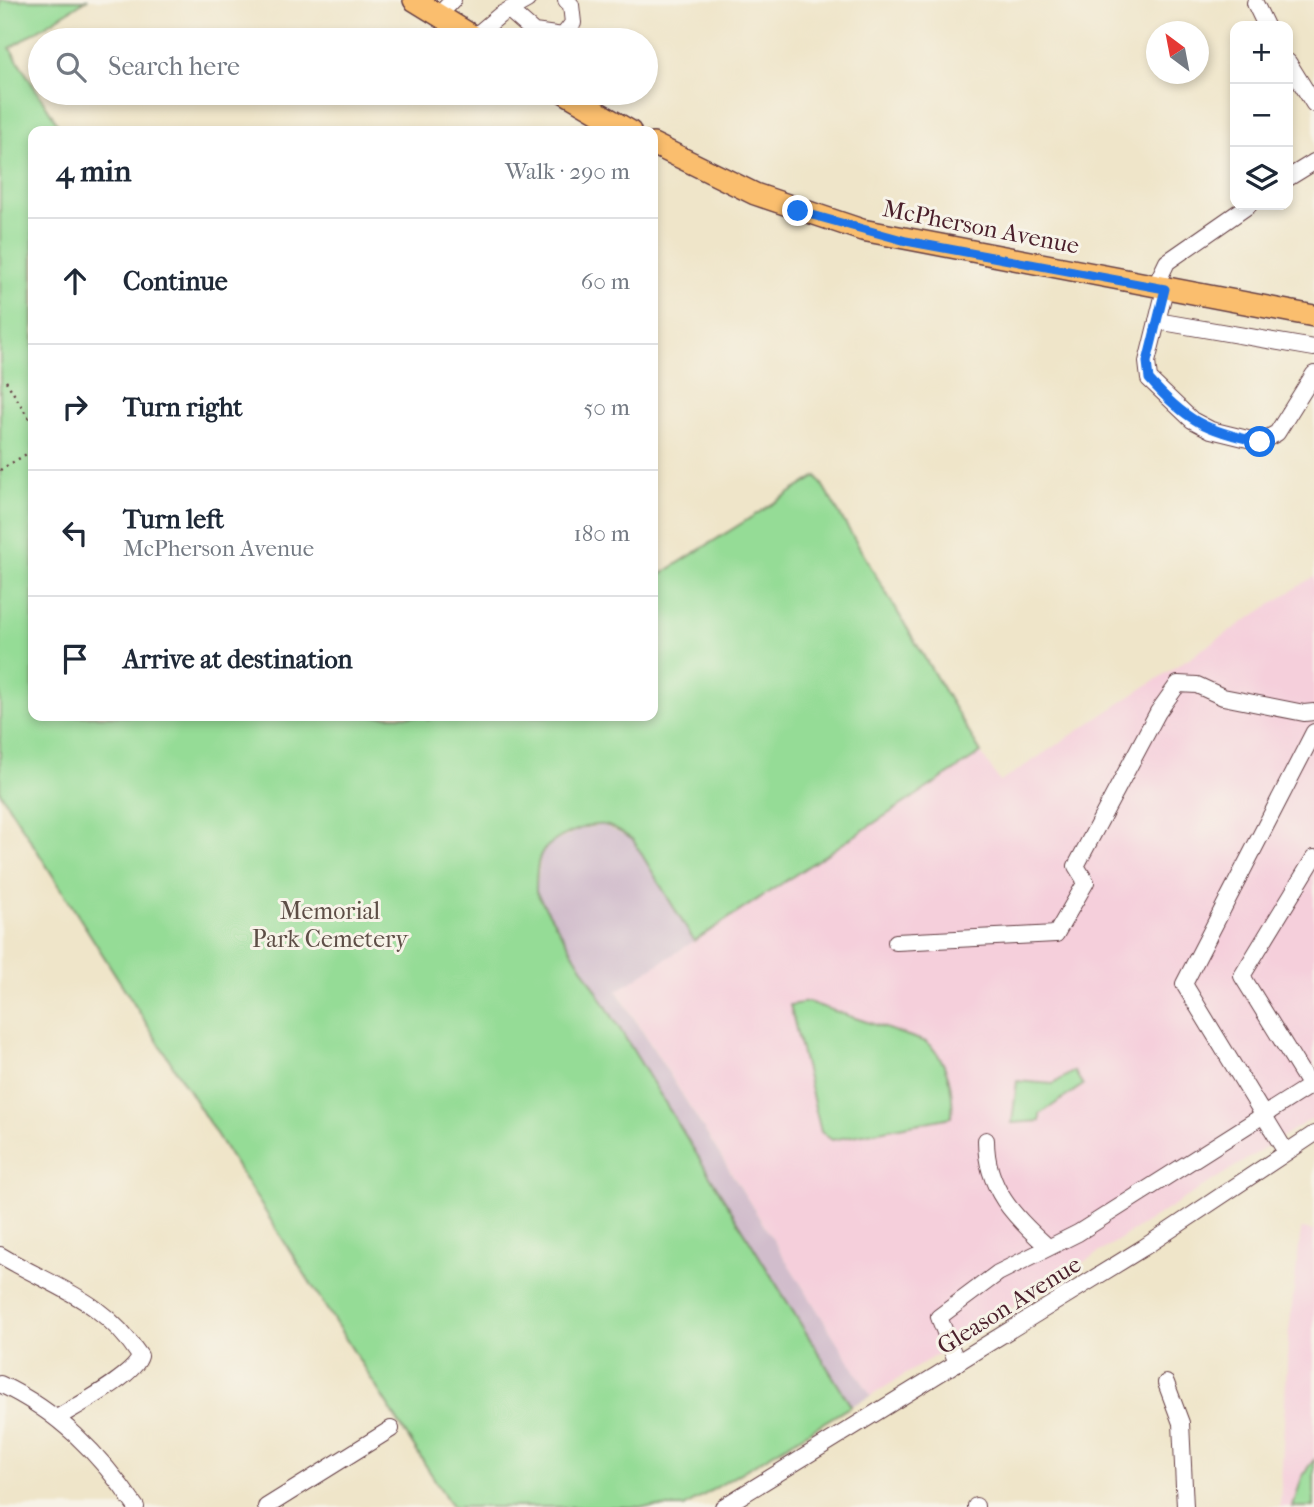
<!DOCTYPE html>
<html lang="en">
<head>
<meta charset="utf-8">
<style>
  :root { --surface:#fff; --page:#f2f2f3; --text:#1f2937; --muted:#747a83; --line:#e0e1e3 }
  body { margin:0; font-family:"IM FELL French Canon",serif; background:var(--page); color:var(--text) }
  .controls { position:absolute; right:21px; top:21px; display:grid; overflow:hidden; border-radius:14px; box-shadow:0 4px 10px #0003 }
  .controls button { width:63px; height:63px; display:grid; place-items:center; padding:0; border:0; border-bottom:2px solid var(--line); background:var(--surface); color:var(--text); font:35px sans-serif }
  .compass { position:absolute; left:1146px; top:21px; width:63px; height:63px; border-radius:50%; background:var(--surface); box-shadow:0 4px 10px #0003; rotate:328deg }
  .stop { position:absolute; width:21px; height:21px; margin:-16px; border:5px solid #1a73e8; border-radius:50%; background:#fff }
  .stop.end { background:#1a73e8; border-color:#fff; box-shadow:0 2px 7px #0008 }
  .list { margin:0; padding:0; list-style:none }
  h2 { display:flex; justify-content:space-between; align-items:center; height:91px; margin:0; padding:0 28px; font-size:30px }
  h2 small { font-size:23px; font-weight:400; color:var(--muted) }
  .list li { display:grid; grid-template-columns:46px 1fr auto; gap:21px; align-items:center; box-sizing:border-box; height:126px; padding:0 28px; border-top:2px solid var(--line) }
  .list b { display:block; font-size:26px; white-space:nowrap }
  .list p { margin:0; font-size:23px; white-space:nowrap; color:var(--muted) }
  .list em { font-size:23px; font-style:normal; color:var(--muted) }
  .icon { flex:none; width:38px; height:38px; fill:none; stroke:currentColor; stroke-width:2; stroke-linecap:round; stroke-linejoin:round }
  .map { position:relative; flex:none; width:1314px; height:1507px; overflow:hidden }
  .search { position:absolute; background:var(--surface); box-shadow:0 4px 10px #0003; left:28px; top:28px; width:630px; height:77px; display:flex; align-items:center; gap:18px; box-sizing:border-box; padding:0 24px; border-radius:38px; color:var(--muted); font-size:26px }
  .panel { position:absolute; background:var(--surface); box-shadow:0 4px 10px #0003; left:28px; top:126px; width:630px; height:595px; border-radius:14px }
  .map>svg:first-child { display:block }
  .built { fill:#f5cfdb }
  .industrial { fill:#d1bdcc }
  .green { fill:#95dc96; stroke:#707e60; stroke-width:2 }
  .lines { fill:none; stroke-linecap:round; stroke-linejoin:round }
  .minor-casing { stroke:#633d43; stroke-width:18 }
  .major-casing { stroke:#633d43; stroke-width:24 }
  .path { stroke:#633d43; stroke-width:2.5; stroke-dasharray:2 5; stroke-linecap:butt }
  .minor { stroke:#fff; stroke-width:16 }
  .major { stroke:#fabe6e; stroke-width:21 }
  .route { stroke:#1a73e8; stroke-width:9 }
  .labels { text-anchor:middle; stroke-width:6; stroke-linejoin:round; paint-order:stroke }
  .street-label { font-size:24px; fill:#4a1f2b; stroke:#f7f3e8 }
  .park-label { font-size:24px; fill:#5d4e46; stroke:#f7f3e8 }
</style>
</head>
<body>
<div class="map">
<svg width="1314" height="1507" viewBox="0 0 1314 1507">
  <rect width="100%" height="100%" fill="#f7f3e8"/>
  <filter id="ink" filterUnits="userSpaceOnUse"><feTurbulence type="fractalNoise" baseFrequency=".0143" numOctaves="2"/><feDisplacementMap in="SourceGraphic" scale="14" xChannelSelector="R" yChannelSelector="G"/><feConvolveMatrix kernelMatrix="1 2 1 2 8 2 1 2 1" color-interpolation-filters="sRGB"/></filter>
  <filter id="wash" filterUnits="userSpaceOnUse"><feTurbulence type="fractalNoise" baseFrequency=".00686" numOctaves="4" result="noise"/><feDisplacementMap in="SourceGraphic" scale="28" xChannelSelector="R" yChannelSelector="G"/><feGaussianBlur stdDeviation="1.57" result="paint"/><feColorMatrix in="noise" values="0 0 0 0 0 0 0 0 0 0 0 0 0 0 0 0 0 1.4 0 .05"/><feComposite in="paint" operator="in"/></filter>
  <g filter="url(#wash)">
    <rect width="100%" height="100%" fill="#efe5c9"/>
    <g class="built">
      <path d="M 1314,576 L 1314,1117 L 871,1396 L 617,990 L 981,753 L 1000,782 Z"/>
      <path d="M 1301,1229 L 1314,1231 L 1314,1507 L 1280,1507 L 1288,1340 Z"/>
    </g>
    <path class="industrial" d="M 602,825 L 633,840 L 694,941 L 617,991 L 871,1396 L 851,1406 L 536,892 L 541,855 L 551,844 L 579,830 Z"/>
    <g class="green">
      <path d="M 0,0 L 86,0 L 10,48 L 62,131 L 33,131 L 33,716 L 425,716 L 428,720 L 435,716 L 653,716 L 653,579 L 817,476 L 981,753 L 694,941 L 633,840 C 624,834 614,827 604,825 C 586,823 550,839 541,854 C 536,865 536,881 536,892 L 851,1406 L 684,1507 L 452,1507 L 0,792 Z"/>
      <path d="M 808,1002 L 926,1042 C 948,1059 954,1091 952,1117 L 832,1140 L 821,1132 L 790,1005 Z"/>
      <path d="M 1074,1071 L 1083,1085 L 1040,1114 L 1040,1121 L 1012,1123 L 1017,1081 L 1053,1084 Z"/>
      <path d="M 1314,1460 L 1314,1507 L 1293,1507 L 1303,1474 Z"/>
    </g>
  </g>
  <g filter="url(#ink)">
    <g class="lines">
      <defs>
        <g id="minor">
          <path d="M 1255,3 L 1266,26"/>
          <path d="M 509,10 L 534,32 L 563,36 L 573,23 L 571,5 L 566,0"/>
          <path d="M 439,15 L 453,0"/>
          <path d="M 474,37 L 500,15 L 527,0"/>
          <path d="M 1288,62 L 1314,104"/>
          <path d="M 1288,178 L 1314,162"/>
          <path d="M 1155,287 L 1167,262 L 1249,205"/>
          <path d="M 1165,289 L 1147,362 L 1149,379 L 1192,420 L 1211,430 L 1260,442 L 1277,433 L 1314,374"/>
          <path d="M 1157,321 L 1314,348"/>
          <path d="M 896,942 L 1056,934 L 1086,882 L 1076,866 L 1158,712 L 1178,684 L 1197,685 L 1223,697 L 1304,713 L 1314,712"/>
          <path d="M 1310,1086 L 1242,976 L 1314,858"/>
          <path d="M 986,1140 C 986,1188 1014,1217 1048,1247"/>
          <path d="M 1286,1152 L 1184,984 L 1314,732"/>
          <path d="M 0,1255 C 55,1288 102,1298 140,1356 C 135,1376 76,1406 57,1418"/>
          <path d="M 957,1363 L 939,1317 L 998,1273 L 1078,1233 L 1314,1083"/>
          <path d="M 1166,1383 L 1181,1423 L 1185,1507"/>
          <path d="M 0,1384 C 58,1411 100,1454 136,1507"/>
          <path d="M 976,1506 L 976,1507"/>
          <path d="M 266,1507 L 391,1429"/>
          <path d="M 723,1507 L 1143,1248 L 1314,1134"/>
        </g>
        <g id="major">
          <path d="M 414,0 L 479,40"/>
          <path d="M 565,93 L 630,131"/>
          <path d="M 653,144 L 755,194 L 862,230 L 1314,316"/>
        </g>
      </defs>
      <use href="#minor" class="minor-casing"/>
      <use href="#major" class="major-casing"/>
      <g class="path">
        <path d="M 6,381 L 33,425"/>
        <path d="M 0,470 L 33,450"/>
      </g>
      <use href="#minor" class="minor"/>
      <use href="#major" class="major"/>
    </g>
  </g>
  <g class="lines" filter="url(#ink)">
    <path class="route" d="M 798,211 L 906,241 L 1165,289 L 1147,362 L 1149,379 C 1185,420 1206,431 1260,442"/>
  </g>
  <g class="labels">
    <g class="street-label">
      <text transform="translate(981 227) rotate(11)" y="8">McPherson Avenue</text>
      <text transform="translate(1009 1305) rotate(-32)" y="8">Gleason Avenue</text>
    </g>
    <g class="park-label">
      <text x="330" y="919">Memorial<tspan x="330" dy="28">Park Cemetery</tspan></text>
    </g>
  </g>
</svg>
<div class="controls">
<button>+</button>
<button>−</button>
<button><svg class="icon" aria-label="layers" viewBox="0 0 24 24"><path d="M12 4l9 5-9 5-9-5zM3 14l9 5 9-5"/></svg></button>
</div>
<svg class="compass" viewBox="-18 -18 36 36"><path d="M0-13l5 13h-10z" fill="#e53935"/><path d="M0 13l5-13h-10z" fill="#747a83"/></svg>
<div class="stop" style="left:1260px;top:442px"></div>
<div class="stop end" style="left:798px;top:211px"></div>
<div class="search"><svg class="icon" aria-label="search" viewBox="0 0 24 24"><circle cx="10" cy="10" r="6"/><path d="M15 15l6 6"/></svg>Search here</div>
<section class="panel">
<h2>4 min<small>Walk · 290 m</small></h2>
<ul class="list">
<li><svg class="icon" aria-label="ahead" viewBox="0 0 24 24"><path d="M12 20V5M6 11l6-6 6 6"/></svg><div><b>Continue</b></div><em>60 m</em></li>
<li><svg class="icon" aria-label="right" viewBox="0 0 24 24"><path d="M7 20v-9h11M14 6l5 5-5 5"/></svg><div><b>Turn right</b></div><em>50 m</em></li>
<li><svg class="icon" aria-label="left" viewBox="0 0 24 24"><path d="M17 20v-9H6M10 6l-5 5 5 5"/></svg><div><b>Turn left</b><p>McPherson Avenue</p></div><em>180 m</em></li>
<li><svg class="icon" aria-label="arrive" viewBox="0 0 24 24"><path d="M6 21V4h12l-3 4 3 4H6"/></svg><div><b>Arrive at destination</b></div></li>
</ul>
</section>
</div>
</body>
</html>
